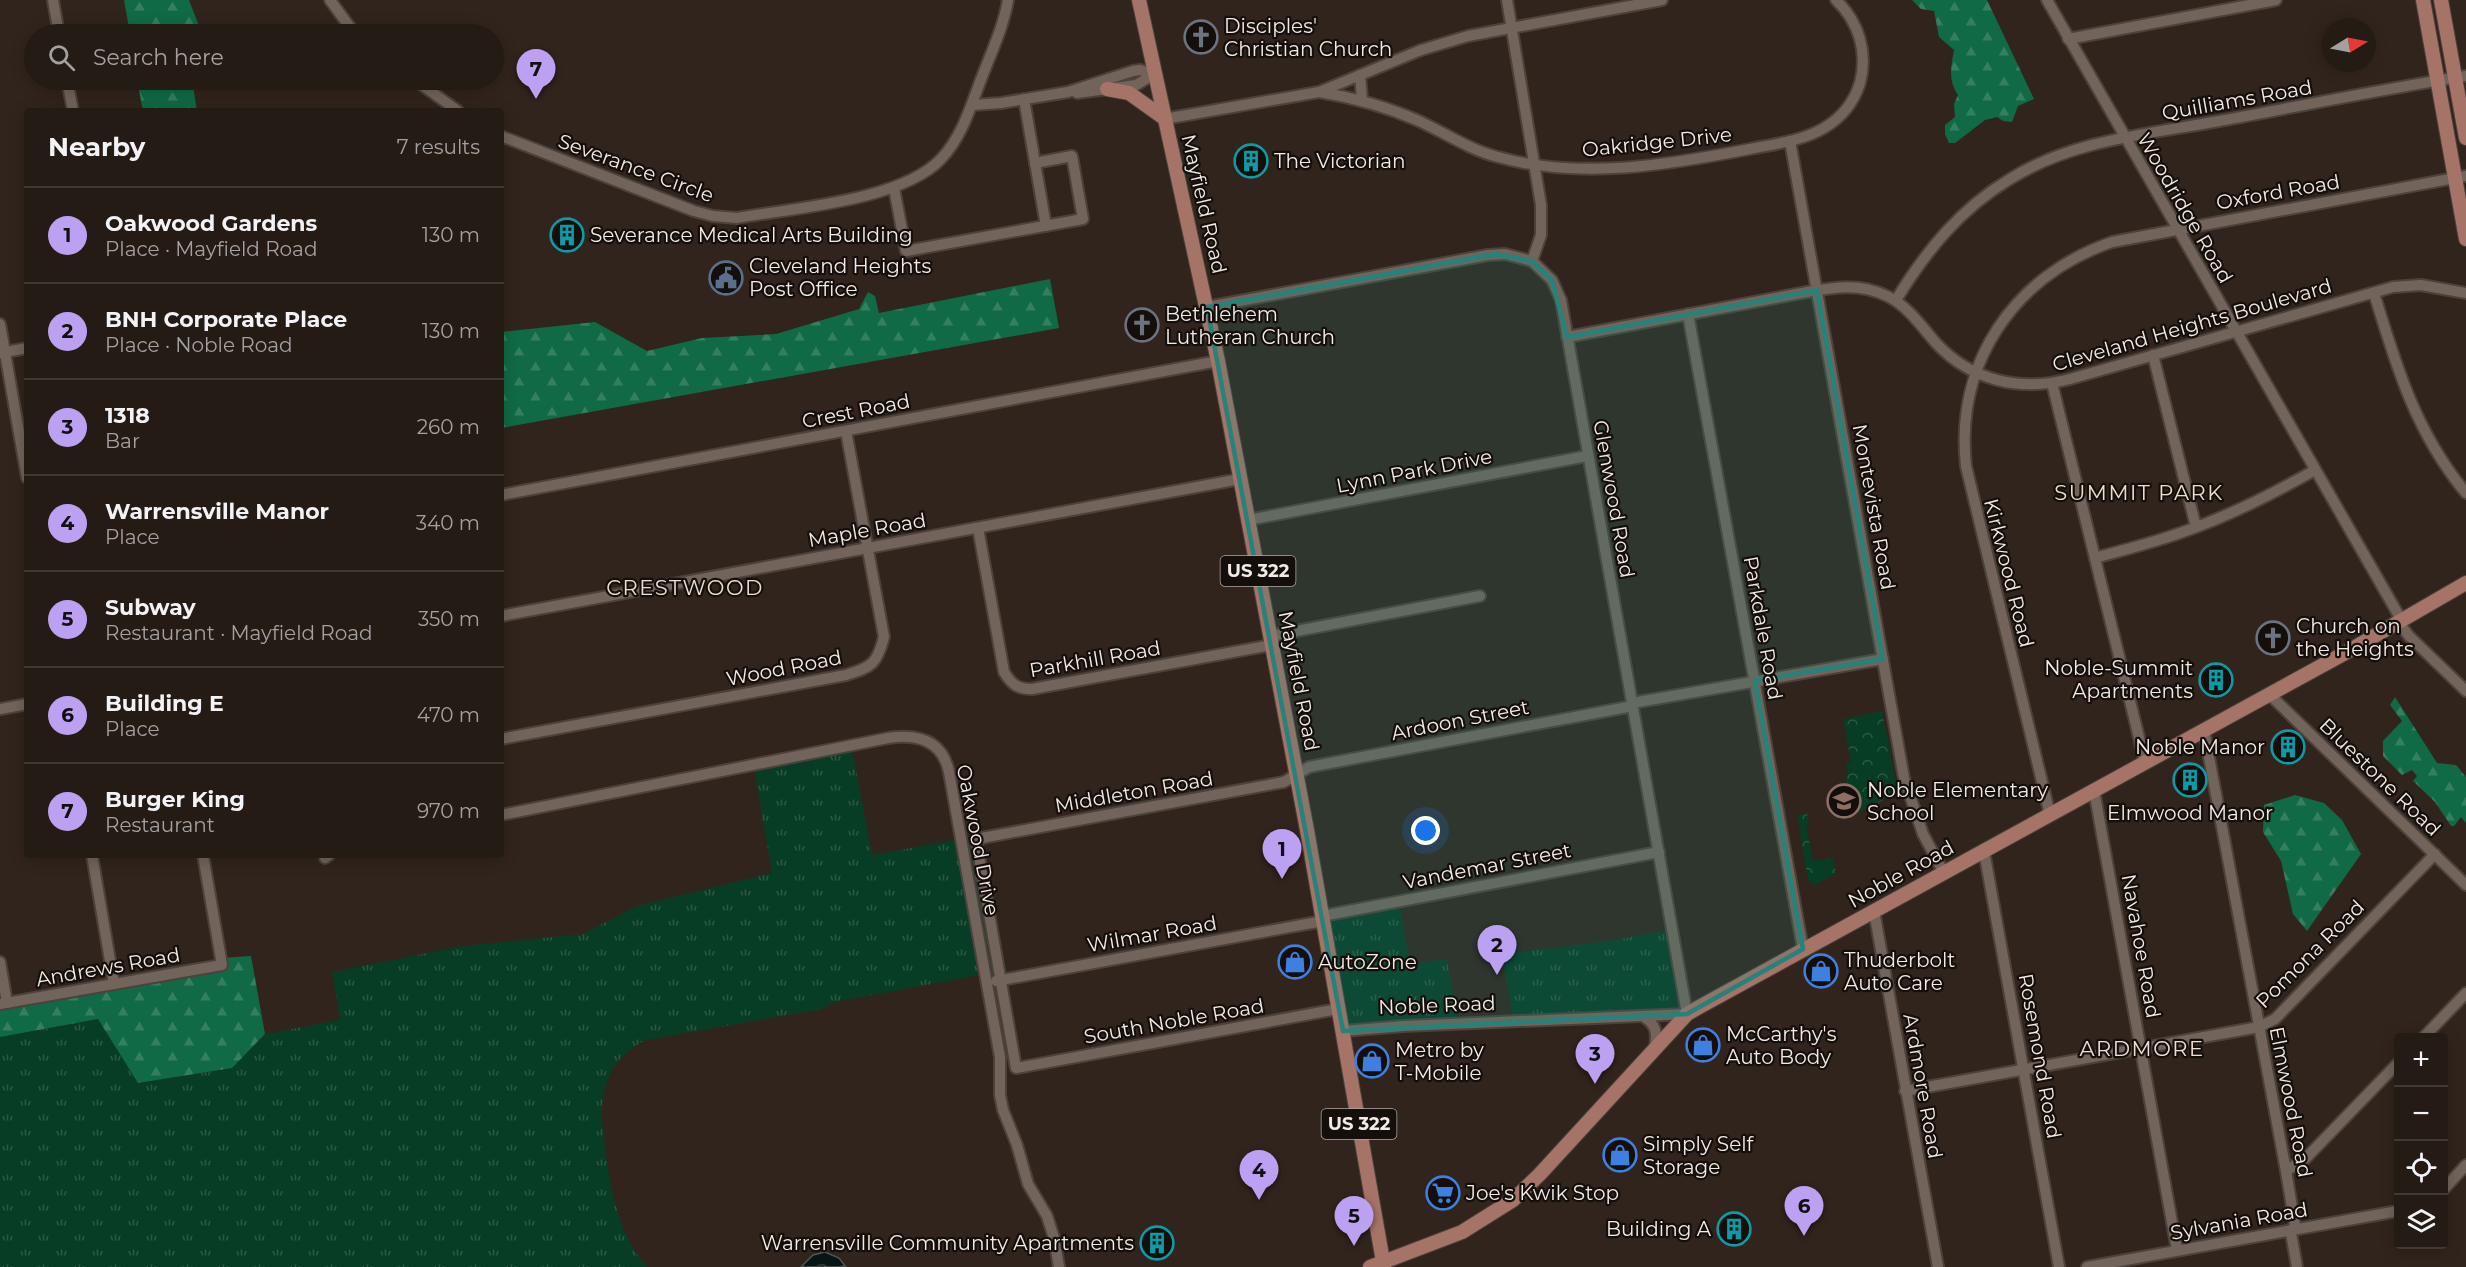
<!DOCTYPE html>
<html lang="en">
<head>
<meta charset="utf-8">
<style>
  :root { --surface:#251b15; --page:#2d241e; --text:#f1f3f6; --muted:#a3a1a0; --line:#423934; --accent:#bca0f2 }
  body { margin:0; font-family:Montserrat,sans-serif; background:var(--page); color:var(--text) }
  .controls { position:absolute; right:18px; bottom:18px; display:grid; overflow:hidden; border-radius:6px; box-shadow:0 3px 15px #0003 }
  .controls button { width:54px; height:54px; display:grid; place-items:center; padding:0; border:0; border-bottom:2px solid var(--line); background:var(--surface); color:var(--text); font:30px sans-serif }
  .compass { position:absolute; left:2322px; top:18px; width:54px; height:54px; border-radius:50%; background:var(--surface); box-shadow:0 3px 15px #0003; rotate:80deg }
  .you { position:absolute; left:1426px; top:831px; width:21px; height:21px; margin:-15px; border:4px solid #fff; border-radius:50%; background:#1a73e8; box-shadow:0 0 0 9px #1a73e833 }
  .badge { display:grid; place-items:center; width:39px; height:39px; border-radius:50%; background:var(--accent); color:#111; font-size:20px; font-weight:700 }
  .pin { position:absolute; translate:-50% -50px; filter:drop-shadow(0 2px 3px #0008) }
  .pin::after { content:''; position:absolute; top:32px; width:21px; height:18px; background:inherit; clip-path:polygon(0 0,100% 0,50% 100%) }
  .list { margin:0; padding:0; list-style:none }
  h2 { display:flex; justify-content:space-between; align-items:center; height:78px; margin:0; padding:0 24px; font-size:26px }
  h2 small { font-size:20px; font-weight:400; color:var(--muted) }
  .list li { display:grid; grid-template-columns:39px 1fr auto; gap:18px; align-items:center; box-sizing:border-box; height:96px; padding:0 24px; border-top:2px solid var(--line) }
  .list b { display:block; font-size:22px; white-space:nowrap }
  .list p { margin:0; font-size:20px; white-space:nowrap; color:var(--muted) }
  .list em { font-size:20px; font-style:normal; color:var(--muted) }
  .icon { flex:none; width:33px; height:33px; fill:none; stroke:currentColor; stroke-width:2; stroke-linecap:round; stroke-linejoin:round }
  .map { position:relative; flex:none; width:2466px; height:1267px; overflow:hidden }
  .search { position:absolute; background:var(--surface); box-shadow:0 3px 15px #0003; left:24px; top:24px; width:480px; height:66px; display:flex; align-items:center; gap:15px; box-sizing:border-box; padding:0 21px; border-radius:33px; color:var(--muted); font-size:22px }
  .panel { position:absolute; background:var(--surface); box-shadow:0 3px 15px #0003; left:24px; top:108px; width:480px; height:750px; border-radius:6px }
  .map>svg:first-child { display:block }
  .grass { fill:url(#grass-tufts) }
  .forest { fill:url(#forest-firs) }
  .park { fill:url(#park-crowns) }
  .water { fill:url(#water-waves); stroke:#4e5553; stroke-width:1.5 }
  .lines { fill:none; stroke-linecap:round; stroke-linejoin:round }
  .minor-casing { stroke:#4c423b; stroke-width:14 }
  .major-casing { stroke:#4c423b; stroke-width:16 }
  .minor { stroke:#72645a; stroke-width:10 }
  .major { stroke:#a57467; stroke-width:14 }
  .marked { fill:#26827a; fill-opacity:0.2; stroke:#26827a; stroke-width:4.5; stroke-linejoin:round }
  .labels { text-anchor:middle; stroke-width:4.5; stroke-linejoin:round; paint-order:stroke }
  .shield { fill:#150f0b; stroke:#b0a8a3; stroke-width:1.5 }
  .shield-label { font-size:18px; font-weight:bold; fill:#f2eae4 }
  .poi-label { font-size:20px; fill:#f2eae4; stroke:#150f0b; text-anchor:start }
  .street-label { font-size:20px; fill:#f2eae4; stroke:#150f0b }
  .neighbourhood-label { font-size:21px; letter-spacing:1.5px; fill:#eeddd2; stroke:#150f0b }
</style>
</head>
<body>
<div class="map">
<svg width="2466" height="1267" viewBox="0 0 2466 1267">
  <defs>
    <pattern id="grass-tufts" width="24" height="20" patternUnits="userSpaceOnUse" patternTransform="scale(1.5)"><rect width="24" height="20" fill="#073c25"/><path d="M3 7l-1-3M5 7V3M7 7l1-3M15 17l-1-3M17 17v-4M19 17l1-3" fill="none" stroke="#2c5844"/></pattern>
    <pattern id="forest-firs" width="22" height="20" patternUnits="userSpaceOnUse" patternTransform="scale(1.5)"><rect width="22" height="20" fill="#106a45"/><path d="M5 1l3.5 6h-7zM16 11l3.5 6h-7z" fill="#337f60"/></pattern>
    <pattern id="park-crowns" width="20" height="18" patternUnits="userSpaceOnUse" patternTransform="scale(1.5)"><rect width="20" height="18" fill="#073c25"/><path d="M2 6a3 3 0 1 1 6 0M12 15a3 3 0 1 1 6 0" fill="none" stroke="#2c5844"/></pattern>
    <pattern id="water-waves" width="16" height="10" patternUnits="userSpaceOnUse" patternTransform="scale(1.5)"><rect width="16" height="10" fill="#071515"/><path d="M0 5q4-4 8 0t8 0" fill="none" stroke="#2c3737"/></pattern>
  </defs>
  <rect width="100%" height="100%" fill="#31241c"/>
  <g class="grass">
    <path d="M 851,742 L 872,855 L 978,836 L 1000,980 L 987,983 L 985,974 L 835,1002 L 822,1009 L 646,1040 C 613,1056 601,1083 602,1119 C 607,1169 613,1228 647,1267 L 0,1267 L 0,1037 L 99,1019 L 138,1083 L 232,1068 L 265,1034 L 340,1020 L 332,972 L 462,946 L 583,934 L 637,906 L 772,873 L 753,762 Z"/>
    <path d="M 1399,901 L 1410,964 L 1447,959 L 1459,1024 L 1343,1031 L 1322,916 Z"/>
    <path d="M 1677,928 L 1692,1011 L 1514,1022 L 1501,954 L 1610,941 Z"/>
  </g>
  <g class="forest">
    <path d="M 124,0 L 189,0 L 202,34 L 130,34 Z"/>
    <path d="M 1912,0 L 1987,0 L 2034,99 L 2018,106 L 2012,122 L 2003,121 L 1997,117 L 1985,120 L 1955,143 L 1949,143 L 1945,134 L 1945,125 L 1955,117 L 1954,104 L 1958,95 C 1948,80 1951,67 1954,50 L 1939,37 L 1934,11 L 1921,9 Z"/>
    <path d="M 137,80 L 192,80 L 197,111 L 143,111 Z"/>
    <path d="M 1050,279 L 1059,328 L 501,428 L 501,332 L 595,322 L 647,351 L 702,338 L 776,334 L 859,309 L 868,292 L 875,296 L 879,313 Z"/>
    <path d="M 2395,697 L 2437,763 L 2456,765 L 2466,777 L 2466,823 L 2461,817 L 2454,826 L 2451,826 L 2435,802 L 2413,781 L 2417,776 L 2412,770 L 2402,775 L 2383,756 L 2383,741 L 2402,721 L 2390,705 Z"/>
    <path d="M 2295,795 L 2324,803 L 2342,820 L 2361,854 L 2307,931 L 2293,914 L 2281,861 L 2263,832 L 2264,805 Z"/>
    <path d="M 251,956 L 265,1034 L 232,1068 L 138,1083 L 98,1019 L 0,1037 L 0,1004 L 221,965 L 221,958 Z"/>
  </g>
  <g class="park">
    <path d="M 1882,711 L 1898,793 L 1852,815 L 1846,777 L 1848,775 L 1846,763 L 1851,762 L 1843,719 Z"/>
    <path d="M 1807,814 L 1809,824 L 1806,825 L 1813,861 L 1833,858 L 1836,874 L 1814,885 L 1808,880 L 1797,815 Z"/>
  </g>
  <path class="water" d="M 825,1252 L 839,1258 L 846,1267 L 801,1267 L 813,1255 Z"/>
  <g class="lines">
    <defs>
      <g id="minor">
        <path d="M 53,0 L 59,34"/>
        <path d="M 330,0 L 355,34"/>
        <path d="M 2047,0 L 2402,621"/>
        <path d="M 2068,39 L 2276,0"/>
        <path d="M 1360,75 L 1362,99"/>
        <path d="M 67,80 L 73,111"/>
        <path d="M 415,80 L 458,111"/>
        <path d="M 1319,92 C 1356,98 1385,106 1419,121 C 1445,133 1470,150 1498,157 C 1580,180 1668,165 1750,149 C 1775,144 1802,141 1824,128 C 1841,118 1854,102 1860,83 C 1868,52 1859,22 1836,0"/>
        <path d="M 1077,93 L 1136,85 L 1154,74"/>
        <path d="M 1024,99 L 1046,226"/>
        <path d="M 972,105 L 1001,103 L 1068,92 L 1133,71 L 1140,70 L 1154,74"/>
        <path d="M 1164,119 L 1319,92 L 1421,50 L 1468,36 L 1662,0"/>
        <path d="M 501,136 L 694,211 L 713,216 L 737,218 C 793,208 901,201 941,159 C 961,138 970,109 980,82 C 990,55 1003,29 1008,0"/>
        <path d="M 1790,141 L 1904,778 L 1923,834 L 1944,873"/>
        <path d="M 894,188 L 906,251 L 1083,219 L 1072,156 L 1035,163"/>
        <path d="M 2374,293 C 2396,366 2416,433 2466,493"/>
        <path d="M 1896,300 C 1926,251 1960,209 2010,179 C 2072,140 2149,134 2219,121 C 2301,106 2384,89 2466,76"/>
        <path d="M 1207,307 L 1488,255 L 1505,254 L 1532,261"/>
        <path d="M 1688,314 L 1803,949"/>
        <path d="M 0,324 L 27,478"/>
        <path d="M 1567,337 L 1807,292 C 1835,287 1860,283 1887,296 C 1908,306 1921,326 1936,343 C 1971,381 2021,392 2070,379 L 2393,287 L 2421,285 L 2466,293"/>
        <path d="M 0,353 L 27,348"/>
        <path d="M 2153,355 L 2196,527"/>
        <path d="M 2052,383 L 2145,762"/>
        <path d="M 501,495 L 1218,361"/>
        <path d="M 1248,520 L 1587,456"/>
        <path d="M 978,528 L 1004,672 C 1012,685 1018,689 1032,689 L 1272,645"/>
        <path d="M 2095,558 C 2123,550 2152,543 2180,533 C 2227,517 2271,495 2315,470"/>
        <path d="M 501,616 L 1240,479"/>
        <path d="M 2399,623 L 2409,636 L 2466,691"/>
        <path d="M 1270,636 L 1480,596"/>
        <path d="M 2269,694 L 2466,885"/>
        <path d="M 1632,703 L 1883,659"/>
        <path d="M 0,709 L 27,704"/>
        <path d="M 2204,730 L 2286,1171 L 2295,1225 L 2291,1233 L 2297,1267"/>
        <path d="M 501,739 L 846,675 C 872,667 877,664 884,637 L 846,431"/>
        <path d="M 2094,790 L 2177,1250"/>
        <path d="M 501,815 L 888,738 C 916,734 942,739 949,772 L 1000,1057 L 1000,1095 L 1003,1110 L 1017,1145 L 1028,1184 L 1047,1216 L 1054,1238 L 1059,1267"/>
        <path d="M 2050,815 L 1966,466 C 1955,362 2014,276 2112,242 L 2466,176"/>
        <path d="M 1984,851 L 2059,1267"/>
        <path d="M 92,855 L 114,984"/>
        <path d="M 325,858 L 329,855"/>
        <path d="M 1874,911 L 1938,1267"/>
        <path d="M 1322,916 L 1659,852"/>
        <path d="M 0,962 L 7,1003"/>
        <path d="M 996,981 L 1323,921"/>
        <path d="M 0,1004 L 222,965 L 203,855"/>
        <path d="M 1338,1009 L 1016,1068 L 976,839 L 1284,782 L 1309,767 L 1633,706"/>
        <path d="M 1644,1017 C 1657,1025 1657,1034 1655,1048"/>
        <path d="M 1343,1031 L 1404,1026 L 1687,1014 L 1561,300 L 1552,280 L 1532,261 L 1541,235 L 1541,205 L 1507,0"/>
        <path d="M 2423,1038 L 2466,993"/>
        <path d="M 1905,1091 L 2259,1027 L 2275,1019 L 2435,854"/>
        <path d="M 2286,1171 L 2306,1158 L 2398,1063"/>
        <path d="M 2444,1189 L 2466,1165"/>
        <path d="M 2087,1267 L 2398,1211"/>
      </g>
      <g id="major">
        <path d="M 1139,0 L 1218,361 L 1307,830 L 1384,1267"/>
        <path d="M 2423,0 L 2466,239"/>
        <path d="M 2441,0 L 2466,138"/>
        <path d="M 1107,89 L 1129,93 L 1164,118"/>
        <path d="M 1370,1267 L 1462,1232 L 1513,1200 L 1540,1174 L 1687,1014 L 1701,1006 L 2345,653 L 2466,583"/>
      </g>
    </defs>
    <use href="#minor" class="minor-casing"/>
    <use href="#major" class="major-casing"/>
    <use href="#minor" class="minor"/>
    <use href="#major" class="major"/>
  </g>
  <path class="marked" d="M 1495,254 L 1532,261 L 1552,280 L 1567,337 L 1817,290 L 1883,659 L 1755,681 L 1803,949 L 1687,1014 L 1343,1031 L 1207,307 Z"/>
  <defs>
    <symbol id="church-ring" viewBox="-11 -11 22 22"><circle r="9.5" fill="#150f0b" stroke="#6b7280" stroke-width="1.5"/><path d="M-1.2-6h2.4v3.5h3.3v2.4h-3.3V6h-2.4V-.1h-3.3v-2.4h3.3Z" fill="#6b7280"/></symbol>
    <symbol id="building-ring" viewBox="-11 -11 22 22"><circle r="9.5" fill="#150f0b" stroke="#0f9aa8" stroke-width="1.5"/><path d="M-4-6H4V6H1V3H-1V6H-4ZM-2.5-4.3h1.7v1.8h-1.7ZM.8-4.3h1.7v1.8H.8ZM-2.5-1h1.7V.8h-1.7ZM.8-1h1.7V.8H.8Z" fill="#0f9aa8"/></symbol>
    <symbol id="civic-ring" viewBox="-11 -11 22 22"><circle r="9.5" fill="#150f0b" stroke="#5c6f8a" stroke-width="1.5"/><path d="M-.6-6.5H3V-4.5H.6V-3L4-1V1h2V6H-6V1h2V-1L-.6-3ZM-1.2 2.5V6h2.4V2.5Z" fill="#5c6f8a"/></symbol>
    <symbol id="school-ring" viewBox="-11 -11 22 22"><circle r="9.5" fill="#150f0b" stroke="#8d6e63" stroke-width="1.5"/><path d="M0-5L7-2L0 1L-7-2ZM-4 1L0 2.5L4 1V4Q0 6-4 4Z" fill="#8d6e63"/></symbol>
    <symbol id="shop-ring" viewBox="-11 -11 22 22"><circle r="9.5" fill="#150f0b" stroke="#3f7fe0" stroke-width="1.5"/><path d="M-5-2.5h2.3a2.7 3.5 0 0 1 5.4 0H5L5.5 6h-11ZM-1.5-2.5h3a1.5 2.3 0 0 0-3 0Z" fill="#3f7fe0"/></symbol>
    <symbol id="supermarket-ring" viewBox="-11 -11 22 22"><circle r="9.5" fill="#150f0b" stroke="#3f7fe0" stroke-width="1.5"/><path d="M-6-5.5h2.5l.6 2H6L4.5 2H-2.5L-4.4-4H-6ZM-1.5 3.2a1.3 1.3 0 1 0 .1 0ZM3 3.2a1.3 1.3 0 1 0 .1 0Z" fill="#3f7fe0"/></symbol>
  </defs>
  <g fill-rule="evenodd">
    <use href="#church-ring" x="1182" y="18" width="38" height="38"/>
    <use href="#building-ring" x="1232" y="142" width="38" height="38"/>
    <use href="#building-ring" x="548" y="216" width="38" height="38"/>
    <use href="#civic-ring" x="707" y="259" width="38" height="38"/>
    <use href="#church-ring" x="1123" y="306" width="38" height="38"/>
    <use href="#church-ring" x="2254" y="619" width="38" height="38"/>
    <use href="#building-ring" x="2197" y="661" width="38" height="38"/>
    <use href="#building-ring" x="2269" y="728" width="38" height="38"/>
    <use href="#building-ring" x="2171" y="761" width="38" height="38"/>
    <use href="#school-ring" x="1825" y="782" width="38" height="38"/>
    <use href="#shop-ring" x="1276" y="943" width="38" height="38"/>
    <use href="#shop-ring" x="1802" y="952" width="38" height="38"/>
    <use href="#shop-ring" x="1684" y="1026" width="38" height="38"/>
    <use href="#shop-ring" x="1353" y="1042" width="38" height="38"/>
    <use href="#shop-ring" x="1601" y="1136" width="38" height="38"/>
    <use href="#supermarket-ring" x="1424" y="1174" width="38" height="38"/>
    <use href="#building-ring" x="1715" y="1210" width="38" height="38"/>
    <use href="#building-ring" x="1138" y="1224" width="38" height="38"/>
  </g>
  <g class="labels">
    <g class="shield">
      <rect x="1220.5" y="556" width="75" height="30" rx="4.5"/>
      <rect x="1321.5" y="1109" width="75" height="30" rx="4.5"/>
    </g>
    <g class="shield-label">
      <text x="1258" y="577">US 322</text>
      <text x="1359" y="1130">US 322</text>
    </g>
    <g class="poi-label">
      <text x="1224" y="33">Disciples'<tspan x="1224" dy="23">Christian Church</tspan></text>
      <text x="1274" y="168">The Victorian</text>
      <text x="590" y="242">Severance Medical Arts Building</text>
      <text x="749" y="273">Cleveland Heights<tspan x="749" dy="23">Post Office</tspan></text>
      <text x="1165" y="321">Bethlehem<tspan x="1165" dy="23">Lutheran Church</tspan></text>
      <text x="2296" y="633">Church on<tspan x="2296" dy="23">the Heights</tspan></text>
      <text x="2193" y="675" text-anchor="end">Noble-Summit<tspan x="2193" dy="23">Apartments</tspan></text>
      <text x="2265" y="754" text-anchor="end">Noble Manor</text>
      <text x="1867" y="797">Noble Elementary<tspan x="1867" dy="23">School</tspan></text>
      <text x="2190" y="820" text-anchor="middle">Elmwood Manor</text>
      <text x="1844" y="967">Thuderbolt<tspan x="1844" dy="23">Auto Care</tspan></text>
      <text x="1318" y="969">AutoZone</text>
      <text x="1726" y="1041">McCarthy's<tspan x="1726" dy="23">Auto Body</tspan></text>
      <text x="1395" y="1057">Metro by<tspan x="1395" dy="23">T-Mobile</tspan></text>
      <text x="1643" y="1151">Simply Self<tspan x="1643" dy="23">Storage</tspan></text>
      <text x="1466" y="1200">Joe's Kwik Stop</text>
      <text x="1711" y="1236" text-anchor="end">Building A</text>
      <text x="1134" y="1250" text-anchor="end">Warrensville Community Apartments</text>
    </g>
    <g class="street-label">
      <text transform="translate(2237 100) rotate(-10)" y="7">Quilliams Road</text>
      <text transform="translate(1657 142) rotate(-6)" y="7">Oakridge Drive</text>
      <text transform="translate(636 168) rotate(20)" y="7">Severance Circle</text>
      <text transform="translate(2278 192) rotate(-10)" y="7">Oxford Road</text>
      <text transform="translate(1204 204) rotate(77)" y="7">Mayfield Road</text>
      <text transform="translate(2185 208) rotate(60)" y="7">Woodridge Road</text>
      <text transform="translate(2192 325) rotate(-16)" y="7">Cleveland Heights Boulevard</text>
      <text transform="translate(856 411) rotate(-11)" y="7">Crest Road</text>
      <text transform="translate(1414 471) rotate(-11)" y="7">Lynn Park Drive</text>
      <text transform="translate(1614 499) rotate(80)" y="7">Glenwood Road</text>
      <text transform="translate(1874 507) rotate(80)" y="7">Montevista Road</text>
      <text transform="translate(867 530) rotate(-10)" y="7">Maple Road</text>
      <text transform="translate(2009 573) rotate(76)" y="7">Kirkwood Road</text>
      <text transform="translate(1763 628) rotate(80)" y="7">Parkdale Road</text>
      <text transform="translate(1095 659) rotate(-10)" y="7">Parkhill Road</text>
      <text transform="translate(784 668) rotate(-11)" y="7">Wood Road</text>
      <text transform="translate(1299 681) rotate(79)" y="7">Mayfield Road</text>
      <text transform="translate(1460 720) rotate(-11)" y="7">Ardoon Street</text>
      <text transform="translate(2380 777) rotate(44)" y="7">Bluestone Road</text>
      <text transform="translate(1134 792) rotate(-10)" y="7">Middleton Road</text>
      <text transform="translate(978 840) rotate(79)" y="7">Oakwood Drive</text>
      <text transform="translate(1487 866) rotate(-11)" y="7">Vandemar Street</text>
      <text transform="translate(1901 874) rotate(-29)" y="7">Noble Road</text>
      <text transform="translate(1152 934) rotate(-10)" y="7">Wilmar Road</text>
      <text transform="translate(2141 946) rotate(80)" y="7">Navahoe Road</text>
      <text transform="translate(2310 954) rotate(-45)" y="7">Pomona Road</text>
      <text transform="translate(108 967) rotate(-10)" y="7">Andrews Road</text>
      <text transform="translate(1437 1005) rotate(-2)" y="7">Noble Road</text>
      <text transform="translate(1174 1021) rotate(-10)" y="7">South Noble Road</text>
      <text transform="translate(2040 1056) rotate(80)" y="7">Rosemond Road</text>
      <text transform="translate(1923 1086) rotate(80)" y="7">Ardmore Road</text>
      <text transform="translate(2291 1102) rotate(79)" y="7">Elmwood Road</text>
      <text transform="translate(2239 1221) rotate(-10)" y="7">Sylvania Road</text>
    </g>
    <g class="neighbourhood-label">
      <text x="2139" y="500">SUMMIT PARK</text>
      <text x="685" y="595">CRESTWOOD</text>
      <text x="2142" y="1056">ARDMORE</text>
    </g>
  </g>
</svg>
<div class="controls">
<button>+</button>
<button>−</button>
<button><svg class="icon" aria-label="locate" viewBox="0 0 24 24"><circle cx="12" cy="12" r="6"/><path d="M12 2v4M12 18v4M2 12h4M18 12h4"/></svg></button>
<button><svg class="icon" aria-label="layers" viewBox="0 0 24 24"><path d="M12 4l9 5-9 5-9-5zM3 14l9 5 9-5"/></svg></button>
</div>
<svg class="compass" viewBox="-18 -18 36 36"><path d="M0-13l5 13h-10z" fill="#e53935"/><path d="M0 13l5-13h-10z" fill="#a3a1a0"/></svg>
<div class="you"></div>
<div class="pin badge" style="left:1282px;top:879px">1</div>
<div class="pin badge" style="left:1497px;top:975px">2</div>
<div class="pin badge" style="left:1595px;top:1084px">3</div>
<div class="pin badge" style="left:1259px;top:1200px">4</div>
<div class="pin badge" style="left:1354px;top:1246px">5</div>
<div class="pin badge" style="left:1804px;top:1236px">6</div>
<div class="pin badge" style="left:536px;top:99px">7</div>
<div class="search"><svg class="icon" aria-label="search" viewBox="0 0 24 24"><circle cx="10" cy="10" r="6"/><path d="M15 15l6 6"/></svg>Search here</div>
<section class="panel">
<h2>Nearby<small>7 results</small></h2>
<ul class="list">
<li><span class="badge">1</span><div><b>Oakwood Gardens</b><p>Place · Mayfield Road</p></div><em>130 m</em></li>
<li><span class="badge">2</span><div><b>BNH Corporate Place</b><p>Place · Noble Road</p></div><em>130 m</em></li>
<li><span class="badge">3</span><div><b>1318</b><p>Bar</p></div><em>260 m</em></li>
<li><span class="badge">4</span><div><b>Warrensville Manor</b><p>Place</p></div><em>340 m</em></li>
<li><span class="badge">5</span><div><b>Subway</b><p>Restaurant · Mayfield Road</p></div><em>350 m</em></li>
<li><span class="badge">6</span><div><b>Building E</b><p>Place</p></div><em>470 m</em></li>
<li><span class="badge">7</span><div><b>Burger King</b><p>Restaurant</p></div><em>970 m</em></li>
</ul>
</section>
</div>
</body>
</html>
